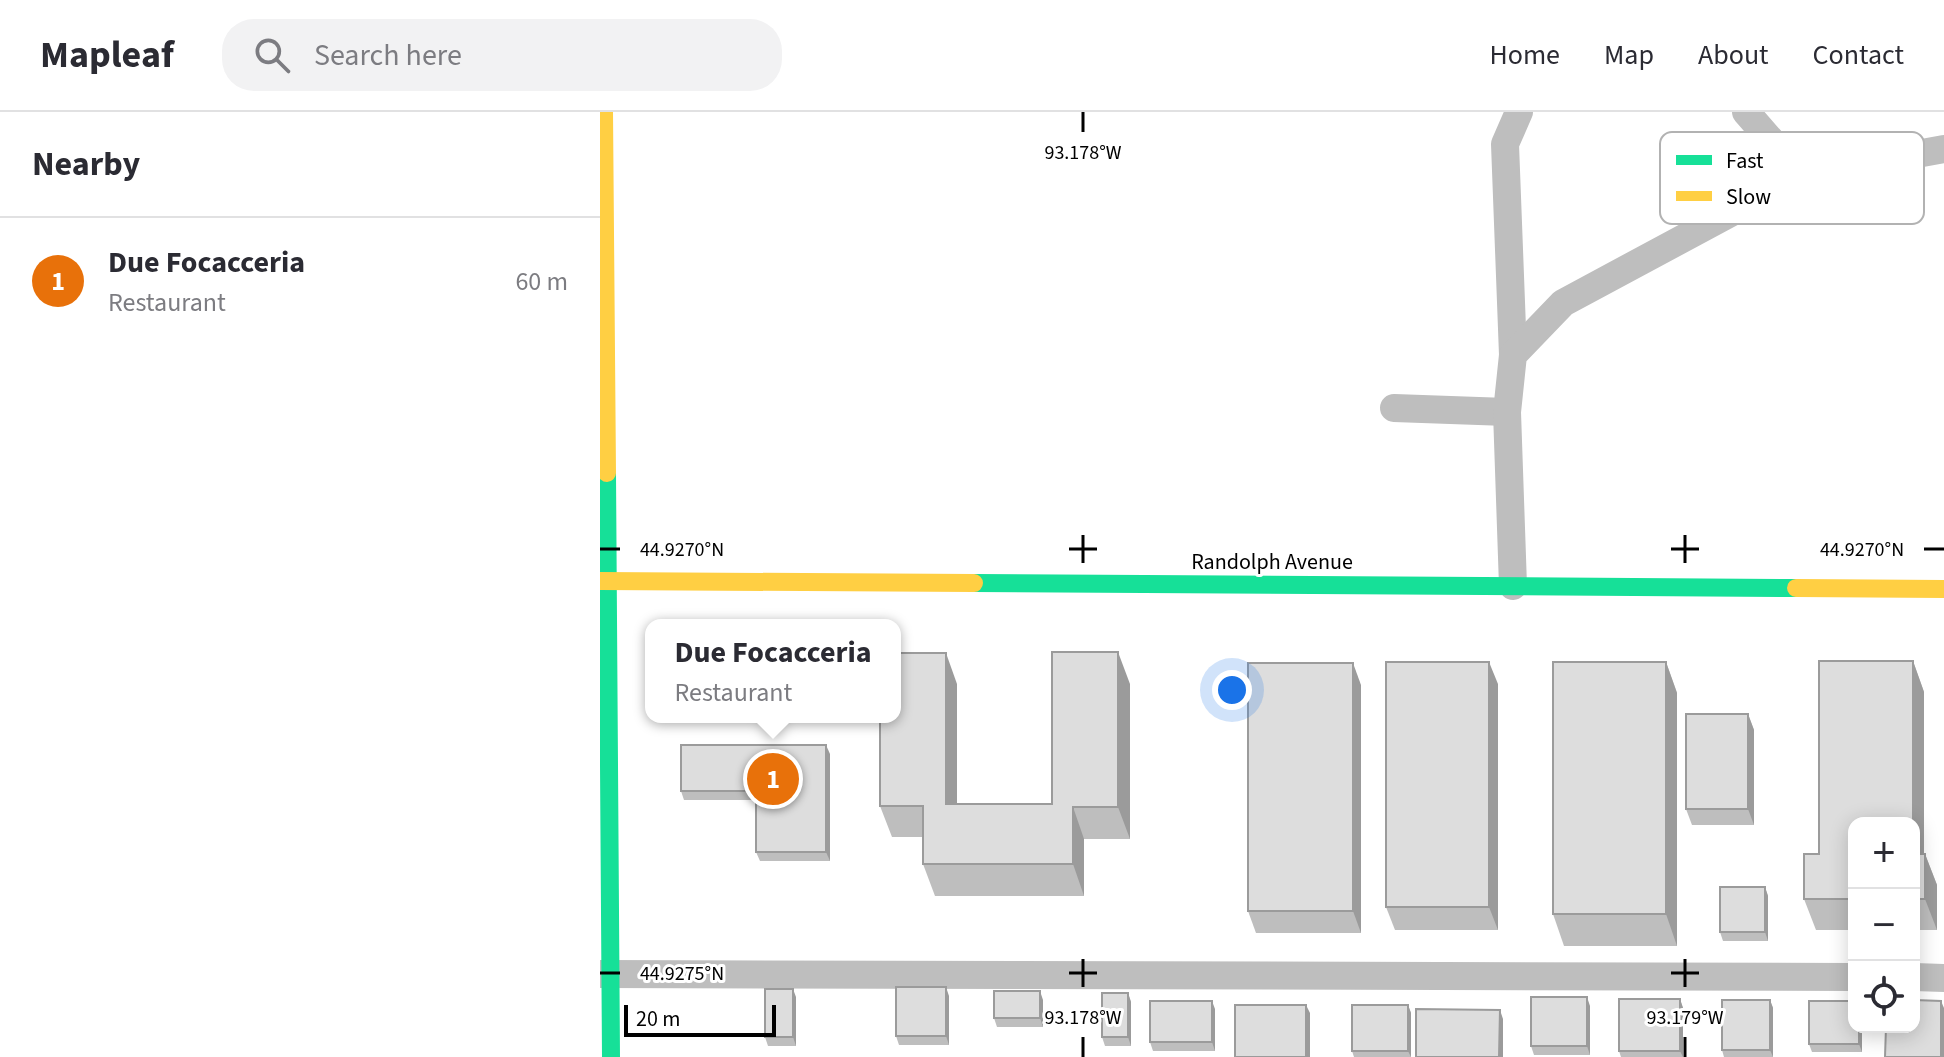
<!DOCTYPE html>
<html lang="en">
<head>
<meta charset="utf-8">
<style>
  :root { --surface:#fff; --page:#f2f2f3; --text:#2b2b33; --muted:#7c7c81; --line:#e1e1e2; --accent:#7c3aed }
  body { margin:0; font-family:"Source Sans 3",sans-serif; background:var(--page); color:var(--text) }
  .controls { position:absolute; right:24px; bottom:24px; display:grid; overflow:hidden; border-radius:16px; box-shadow:0 4px 20px #0003 }
  .controls button { width:72px; height:72px; display:grid; place-items:center; padding:0; border:0; border-bottom:2px solid var(--line); background:var(--surface); color:var(--text); font:40px sans-serif }
  .scale { position:absolute; left:24px; bottom:20px; width:152px; box-sizing:border-box; padding-left:8px; border:4px solid #000; border-top:0; font-size:22px; line-height:28px; white-space:nowrap; color:#000; -webkit-text-stroke:6px #fff; paint-order:stroke }
  .you { position:absolute; left:632px; top:578px; width:28px; height:28px; margin:-20px; border:6px solid #fff; border-radius:50%; background:#1a73e8; box-shadow:0 0 0 12px #1a73e833 }
  .badge { display:grid; place-items:center; width:52px; height:52px; border-radius:50%; background:var(--accent); color:#fff; font-size:26px; font-weight:700 }
  .pin { position:absolute; translate:-50% -50%; border:4px solid #fff; box-shadow:0 2px 8px #0006 }
  .popup { position:absolute; left:45px; top:507px; width:256px; height:104px; box-sizing:border-box; display:grid; place-content:center; border-radius:16px; background:var(--surface); filter:drop-shadow(0 2px 6px #0005); font-size:26px; white-space:nowrap; color:var(--muted) }
  .popup b { font-size:30px; color:var(--text) }
  .popup::after { content:''; position:absolute; left:50%; top:100%; margin-left:-16px; border:16px solid transparent; border-top-color:var(--surface) }
  .list { margin:0; padding:0; list-style:none }
  h2 { display:flex; justify-content:space-between; align-items:center; height:104px; margin:0; padding:0 32px; font-size:34px }
  h2 small { font-size:26px; font-weight:400; color:var(--muted) }
  .list li { display:grid; grid-template-columns:52px 1fr auto; gap:24px; align-items:center; box-sizing:border-box; height:128px; padding:0 32px; border-top:2px solid var(--line) }
  .list b { display:block; font-size:30px; white-space:nowrap }
  .list p { margin:0; font-size:26px; white-space:nowrap; color:var(--muted) }
  .list em { font-size:26px; font-style:normal; color:var(--muted) }
  .icon { flex:none; width:44px; height:44px; fill:none; stroke:currentColor; stroke-width:2; stroke-linecap:round; stroke-linejoin:round }
  .map { position:relative; flex:none; width:1344px; height:945px; overflow:hidden }
  header { display:flex; align-items:center; gap:48px; box-sizing:border-box; height:112px; padding:0 40px; background:var(--surface); border-bottom:2px solid var(--line) }
  header strong { font-size:38px }
  nav { display:flex; gap:44px; margin-inline-start:auto; font-size:28px }
  .search { width:560px; height:72px; background:var(--page); display:flex; align-items:center; gap:20px; box-sizing:border-box; padding:0 28px; border-radius:32px; color:var(--muted); font-size:30px }
  main { display:flex }
  aside { flex:1; background:var(--surface) }
  .map>svg:first-child { display:block }
  .lines { fill:none; stroke-linecap:round; stroke-linejoin:round }
  .lane { stroke:#bebebe; stroke-width:28 }
  .fast { stroke:#16e098; stroke-width:18 }
  .slow { stroke:#ffcf43; stroke-width:18 }
  .wall { fill:#bebebe }
  .shaded-wall { fill:#9b9b9b }
  .building { fill:#ddd; stroke:#9b9b9b; stroke-width:2 }
  .ticks { fill:none; stroke:#000; stroke-width:3 }
  .labels { text-anchor:middle; stroke-width:6; stroke-linejoin:round; paint-order:stroke }
  .street-label { font-size:22px; fill:#000; stroke:#fff }
  .key { fill:#fff; stroke:#b2b2b2; stroke-width:2 }
  .key-label { font-size:22px; fill:#000 }
  .ticks-label { font-size:20px; text-anchor:middle; fill:#000; stroke:#fff; stroke-width:6; stroke-linejoin:round; paint-order:stroke }
</style>
</head>
<body>
<header>
<strong>Mapleaf</strong>
<div class="search"><svg class="icon" aria-label="search" viewBox="0 0 24 24"><circle cx="10" cy="10" r="6"/><path d="M15 15l6 6"/></svg>Search here</div>
<nav><a>Home</a><a>Map</a><a>About</a><a>Contact</a></nav>
</header>
<main>
<aside>
<h2>Nearby<small></small></h2>
<ul class="list">
<li><span class="badge" style="background:#e8710a">1</span><div><b>Due Focacceria</b><p>Restaurant</p></div><em>60 m</em></li>
</ul>
</aside>
<div class="map">
<svg width="1344" height="945" viewBox="0 0 1344 945">
  <rect width="100%" height="100%" fill="#fff"/>
  <g class="lines">
    <g class="lane">
      <path d="M 1146,0 L 1201,63"/>
      <path d="M 913,243 L 905,32 L 919,0"/>
      <path d="M 794,296 L 907,300"/>
      <path d="M 913,474 L 907,300 L 913,243 L 963,191 L 1201,63 L 1344,37"/>
      <path d="M 0,862 L 1254,865"/>
      <path d="M 1314,865 L 1344,866"/>
    </g>
    <g class="fast">
      <path d="M 7,361 L 11,945"/>
      <path d="M 374,471 L 1196,476"/>
    </g>
    <g class="slow">
      <path d="M 4,0 L 7,361"/>
      <path d="M 0,469 L 374,471"/>
      <path d="M 1196,476 L 1344,477"/>
    </g>
  </g>
  <g class="wall">
    <path d="M 1313,549 L 1324,580 L 1324,742 L 1325,742 L 1337,773 L 1337,818 L 1314,818 L 1314,711 L 1254,711 L 1254,818 L 1216,818 L 1204,787 L 1219,742 Z"/>
    <path d="M 1066,550 L 1077,581 L 1077,834 L 964,834 L 953,802 Z"/>
    <path d="M 357,572 L 357,692 L 452,692 L 530,572 L 530,727 L 484,727 L 484,784 L 335,784 L 323,752 L 323,725 L 292,725 L 280,694 Z"/>
    <path d="M 898,572 L 898,818 L 795,818 L 786,795 Z"/>
    <path d="M 761,573 L 761,821 L 656,821 L 648,799 Z"/>
    <path d="M 1148,602 L 1154,618 L 1154,713 L 1092,713 L 1086,697 Z"/>
    <path d="M 230,642 L 230,749 L 160,749 L 156,740 L 156,688 L 84,688 L 81,679 Z"/>
    <path d="M 1165,775 L 1168,784 L 1168,829 L 1123,829 L 1120,820 Z"/>
    <path d="M 528,881 L 531,890 L 531,934 L 505,934 L 502,925 Z"/>
    <path d="M 349,884 L 349,933 L 299,933 L 296,924 Z"/>
    <path d="M 196,885 L 196,934 L 168,934 L 165,925 Z"/>
    <path d="M 1080,887 L 1083,896 L 1083,945 L 1021,945 L 1019,939 Z"/>
    <path d="M 443,888 L 443,915 L 397,915 L 394,906 Z"/>
    <path d="M 1170,888 L 1173,896 L 1173,945 L 1124,945 L 1122,938 Z"/>
    <path d="M 808,893 L 811,901 L 811,945 L 754,945 L 752,939 Z"/>
    <path d="M 990,894 L 990,943 L 934,943 L 931,934 Z"/>
    <path d="M 615,897 L 615,939 L 553,939 L 550,930 Z"/>
    <path d="M 1262,915 L 1262,940 L 1212,940 L 1209,932 Z"/>
  </g>
  <g class="shaded-wall">
    <path d="M 518,540 L 530,572 L 530,727 L 518,695 Z"/>
    <path d="M 346,541 L 357,572 L 357,723 L 346,692 Z"/>
    <path d="M 1313,549 L 1324,580 L 1324,773 L 1314,746 L 1314,711 L 1313,711 Z"/>
    <path d="M 889,550 L 898,572 L 898,818 L 889,795 Z"/>
    <path d="M 1066,550 L 1077,581 L 1077,834 L 1066,802 Z"/>
    <path d="M 753,551 L 761,573 L 761,821 L 753,799 Z"/>
    <path d="M 1148,602 L 1154,618 L 1154,713 L 1148,697 Z"/>
    <path d="M 226,633 L 230,642 L 230,749 L 226,740 Z"/>
    <path d="M 473,695 L 484,727 L 484,784 L 473,752 Z"/>
    <path d="M 1325,742 L 1337,773 L 1337,818 L 1325,787 Z"/>
    <path d="M 1165,775 L 1168,784 L 1168,829 L 1165,820 Z"/>
    <path d="M 346,875 L 349,884 L 349,933 L 346,924 Z"/>
    <path d="M 193,877 L 196,885 L 196,934 L 193,925 Z"/>
    <path d="M 440,879 L 443,888 L 443,915 L 440,906 Z"/>
    <path d="M 528,881 L 531,890 L 531,934 L 528,925 Z"/>
    <path d="M 987,885 L 990,894 L 990,943 L 987,934 Z"/>
    <path d="M 1080,887 L 1083,896 L 1083,945 L 1080,939 Z"/>
    <path d="M 1170,888 L 1173,896 L 1173,945 L 1170,938 Z"/>
    <path d="M 612,889 L 615,897 L 615,939 L 612,930 Z"/>
    <path d="M 1341,889 L 1344,896 L 1344,945 L 1341,945 Z"/>
    <path d="M 706,893 L 710,901 L 710,945 L 706,945 Z"/>
    <path d="M 808,893 L 811,901 L 811,945 L 808,939 Z"/>
    <path d="M 900,898 L 903,907 L 903,945 L 899,945 Z"/>
    <path d="M 1259,915 L 1262,915 L 1262,940 L 1259,932 Z"/>
  </g>
  <g class="building">
    <path d="M 452,540 L 518,540 L 518,695 L 473,695 L 473,752 L 323,752 L 323,694 L 280,694 L 280,605 L 295,605 L 295,541 L 346,541 L 346,692 L 452,692 Z"/>
    <path d="M 1219,549 L 1313,549 L 1313,711 L 1254,711 L 1254,787 L 1204,787 L 1204,742 L 1219,742 Z"/>
    <rect x="786" y="550" width="103" height="245"/>
    <rect x="953" y="550" width="113" height="252"/>
    <rect x="648" y="551" width="105" height="248"/>
    <rect x="1086" y="602" width="62" height="95"/>
    <path d="M 81,633 L 226,633 L 226,740 L 156,740 L 156,679 L 81,679 Z"/>
    <rect x="1314" y="742" width="11" height="45"/>
    <rect x="1120" y="775" width="45" height="45"/>
    <rect x="296" y="875" width="50" height="49"/>
    <rect x="165" y="877" width="28" height="48"/>
    <rect x="394" y="879" width="46" height="27"/>
    <rect x="502" y="881" width="26" height="44"/>
    <rect x="931" y="885" width="56" height="49"/>
    <rect x="1019" y="887" width="61" height="52"/>
    <rect x="1122" y="888" width="48" height="50"/>
    <path d="M 1314,888 L 1341,889 L 1341,945 L 1285,945 L 1286,915 L 1314,915 Z"/>
    <rect x="550" y="889" width="62" height="41"/>
    <path d="M 1209,889 L 1254,889 L 1254,915 L 1259,915 L 1259,932 L 1209,932 Z"/>
    <rect x="635" y="893" width="71" height="52"/>
    <rect x="752" y="893" width="56" height="46"/>
    <path d="M 816,897 L 900,898 L 899,945 L 816,945 Z"/>
  </g>
  <path class="ticks" d="M 483,0 L 483,20M 483,423 L 483,451M 1085,423 L 1085,451M 0,437 L 20,437M 469,437 L 497,437M 1071,437 L 1099,437M 1324,437 L 1344,437M 483,847 L 483,875M 1085,847 L 1085,875M 0,861 L 20,861M 469,861 L 497,861M 1071,861 L 1099,861M 483,925 L 483,945M 1085,925 L 1085,945"/>
  <g class="labels">
    <g class="street-label">
      <text x="672" y="457">Randolph Avenue</text>
    </g>
  </g>
  <rect x="1060" y="20" width="264" height="92" rx="12" class="key"/>
  <rect x="1076" y="43" width="36" height="10" fill="#16e098"/>
  <rect x="1076" y="79" width="36" height="10" fill="#ffcf43"/>
  <g class="key-label">
    <text x="1126" y="56">Fast</text>
    <text x="1126" y="92">Slow</text>
  </g>
  <g class="ticks-label">
    <text x="483" y="47">93.178°W</text>
    <text x="1262" y="444">44.9270°N</text>
    <text x="82" y="444">44.9270°N</text>
    <text x="82" y="868">44.9275°N</text>
    <text x="483" y="912">93.178°W</text>
    <text x="1085" y="912">93.179°W</text>
  </g>
</svg>
<div class="controls">
<button>+</button>
<button>−</button>
<button><svg class="icon" aria-label="locate" viewBox="0 0 24 24"><circle cx="12" cy="12" r="6"/><path d="M12 2v4M12 18v4M2 12h4M18 12h4"/></svg></button>
</div>
<div class="scale">20 m</div>
<div class="you"></div>
<div class="pin badge" style="left:173px;top:667px;background:#e8710a">1</div>
<div class="popup"><b>Due Focacceria</b>Restaurant</div>
</div>
</main>
</body>
</html>
